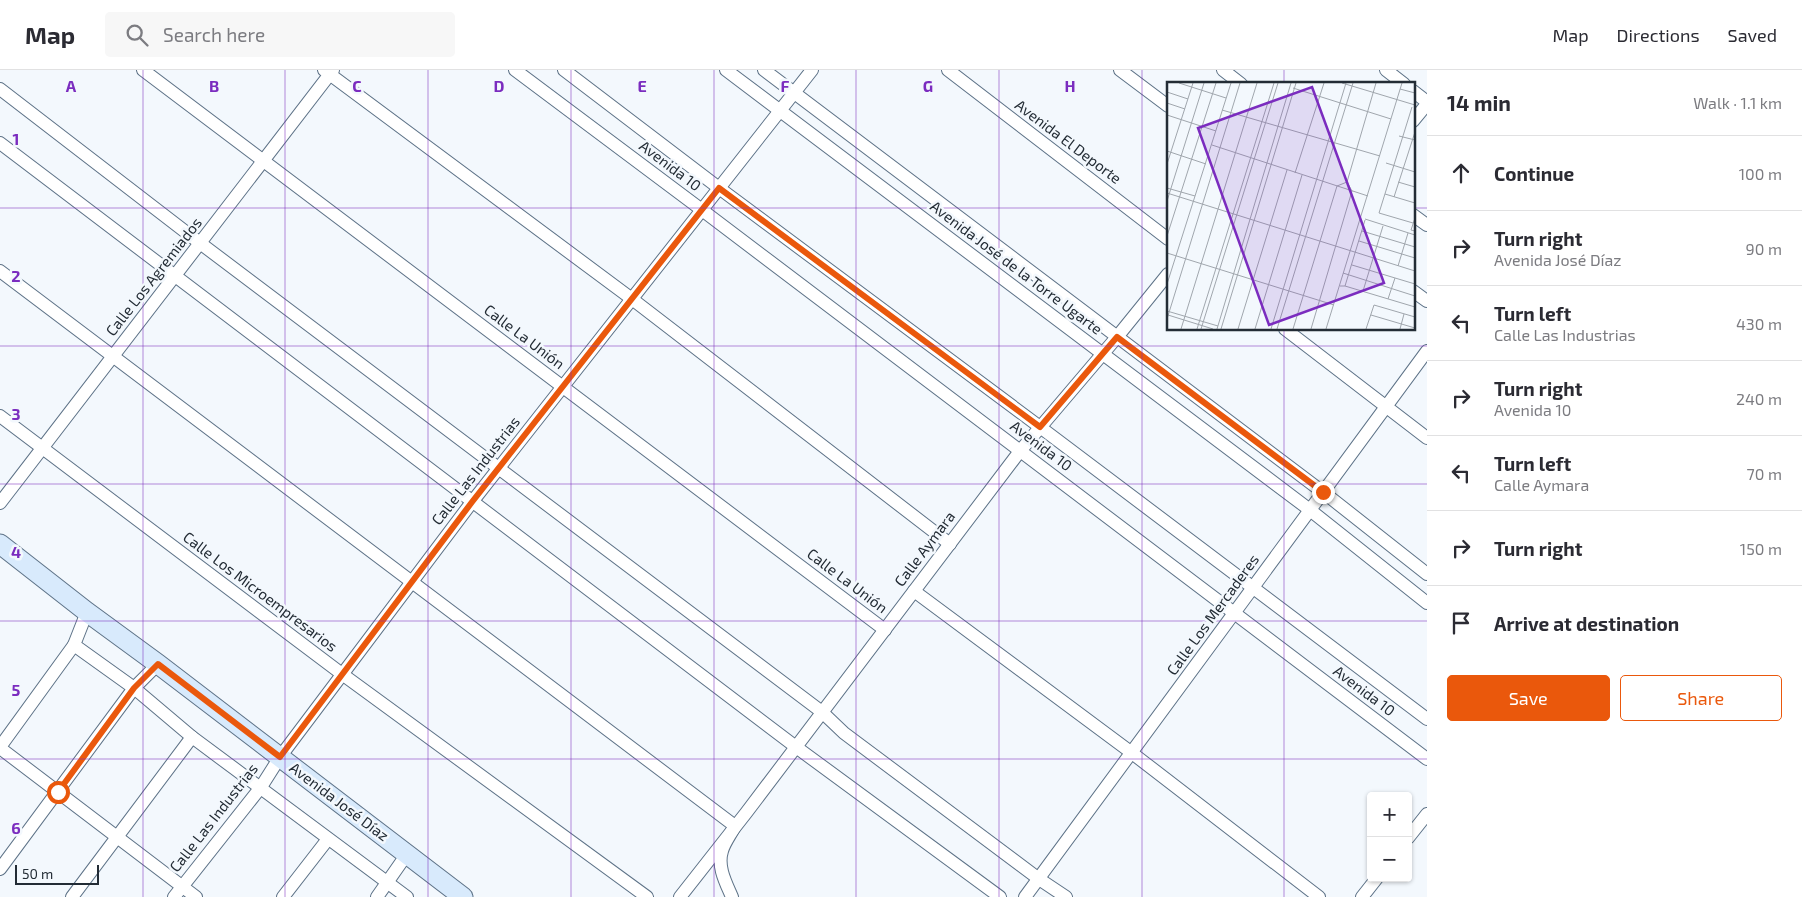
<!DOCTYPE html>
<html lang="en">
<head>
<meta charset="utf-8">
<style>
  :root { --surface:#fff; --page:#f7f7f7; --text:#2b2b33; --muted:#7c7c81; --line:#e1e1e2; --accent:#ea580c }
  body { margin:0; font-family:"Exo 2",sans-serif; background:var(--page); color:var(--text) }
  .controls { position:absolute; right:15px; bottom:15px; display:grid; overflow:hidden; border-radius:5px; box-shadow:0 1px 4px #0004 }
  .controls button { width:45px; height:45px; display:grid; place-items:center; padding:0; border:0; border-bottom:1px solid var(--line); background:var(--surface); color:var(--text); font:25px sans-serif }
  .scale { position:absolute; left:15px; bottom:12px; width:84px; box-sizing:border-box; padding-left:5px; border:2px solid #232c35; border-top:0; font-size:14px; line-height:18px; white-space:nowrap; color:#232c35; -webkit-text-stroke:4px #f3f8fd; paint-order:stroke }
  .stop { position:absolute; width:15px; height:15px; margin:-11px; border:4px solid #ea580c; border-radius:50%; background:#fff }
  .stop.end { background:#ea580c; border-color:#fff; box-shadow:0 1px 5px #0008 }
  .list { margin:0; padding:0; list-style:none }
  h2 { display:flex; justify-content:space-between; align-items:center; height:65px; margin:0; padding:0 20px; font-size:21px }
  h2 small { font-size:16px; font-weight:400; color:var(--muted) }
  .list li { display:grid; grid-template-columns:32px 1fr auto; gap:15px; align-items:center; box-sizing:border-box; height:75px; padding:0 20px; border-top:1px solid var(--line) }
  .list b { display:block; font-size:19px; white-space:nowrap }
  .list p { margin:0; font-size:16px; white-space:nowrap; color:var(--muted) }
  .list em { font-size:16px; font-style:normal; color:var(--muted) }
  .actions { display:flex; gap:10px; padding:15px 20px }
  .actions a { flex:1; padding:11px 0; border:1px solid var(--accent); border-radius:5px; text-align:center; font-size:18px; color:var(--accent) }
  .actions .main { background:var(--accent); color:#fff }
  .icon { flex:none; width:28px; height:28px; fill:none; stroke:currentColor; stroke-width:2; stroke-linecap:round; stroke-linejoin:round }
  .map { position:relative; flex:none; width:1427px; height:827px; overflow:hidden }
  header { display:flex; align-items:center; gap:30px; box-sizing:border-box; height:70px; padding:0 25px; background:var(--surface); border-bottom:1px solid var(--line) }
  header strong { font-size:24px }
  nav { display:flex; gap:28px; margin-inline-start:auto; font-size:18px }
  .search { width:350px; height:45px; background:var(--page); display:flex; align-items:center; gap:12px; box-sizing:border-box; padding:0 18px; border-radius:5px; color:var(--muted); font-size:19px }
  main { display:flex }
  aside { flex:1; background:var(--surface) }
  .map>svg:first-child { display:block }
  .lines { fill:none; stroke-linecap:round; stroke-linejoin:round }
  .street-casing { stroke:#5d7287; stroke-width:14 }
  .secondary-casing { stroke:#5d7287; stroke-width:21 }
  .street { stroke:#fff; stroke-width:12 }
  .secondary { stroke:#d8eafc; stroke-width:19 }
  .route { stroke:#ea580c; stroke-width:6 }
  .grid { fill:none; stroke:#7b2cbf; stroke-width:1; stroke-opacity:0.55 }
  .labels { text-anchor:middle; stroke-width:5; stroke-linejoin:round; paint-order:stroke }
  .street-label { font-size:15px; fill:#232c35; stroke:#f3f8fd }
  .inset-road { fill:none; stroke:#a0a6ad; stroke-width:1 }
  .view { fill:#7b2cbf; fill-opacity:0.15; stroke:#7b2cbf; stroke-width:2.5 }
  .inset-edge { fill:none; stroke:#232c35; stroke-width:2.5 }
  .grid-label { font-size:16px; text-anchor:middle; font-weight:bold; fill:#7b2cbf; stroke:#f3f8fd; stroke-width:5; stroke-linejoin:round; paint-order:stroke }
</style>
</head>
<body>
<header>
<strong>Map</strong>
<div class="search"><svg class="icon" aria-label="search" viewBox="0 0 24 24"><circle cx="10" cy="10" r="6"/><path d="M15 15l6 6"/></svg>Search here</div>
<nav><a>Map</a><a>Directions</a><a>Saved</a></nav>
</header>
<main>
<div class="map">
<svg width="1427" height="827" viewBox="0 0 1427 827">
  <rect width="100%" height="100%" fill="#f3f8fd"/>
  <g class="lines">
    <defs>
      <g id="street">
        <path d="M 143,0 L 885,560"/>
        <path d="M 324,0 L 632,229 L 950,474"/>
        <path d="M 515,0 L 702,140 L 1427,689"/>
        <path d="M 564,0 L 719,118 L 1036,354 L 1427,649"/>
        <path d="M 726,0 L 1310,440 L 1427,533"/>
        <path d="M 764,0 L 1332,429 L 1427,504"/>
        <path d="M 948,0 L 1168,169"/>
        <path d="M 1120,0 L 1168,36"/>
        <path d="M 1223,0 L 1241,14"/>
        <path d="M 1386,0 L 1404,14"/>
        <path d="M 0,19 L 200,173 L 822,642 L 844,663 L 1039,809 L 1066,827"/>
        <path d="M 1413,21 L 1427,32"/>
        <path d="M 1413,51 L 1427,34"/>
        <path d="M 0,73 L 796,677 L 1000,827"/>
        <path d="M 1413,145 L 1427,155"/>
        <path d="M 0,201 L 735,756 C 731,764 724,773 722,781 C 717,797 726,813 732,827"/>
        <path d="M 1413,221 L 1427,231"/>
        <path d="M 1285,259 L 1427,368"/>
        <path d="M 0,346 L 342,604 L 647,827"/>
        <path d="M 0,433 L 333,0"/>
        <path d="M 914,521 L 1132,683 L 1319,827"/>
        <path d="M 87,542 L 74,575 L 134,618 L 192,667 L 407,827"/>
        <path d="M 0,677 L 74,575"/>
        <path d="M 0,678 L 196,827"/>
        <path d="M 1408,768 L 1427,744"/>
        <path d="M 0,799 L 134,618 L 158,594"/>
        <path d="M 72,827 L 192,667"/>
        <path d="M 174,827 L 261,717 L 280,687 L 472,432 L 812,0"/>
        <path d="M 283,827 L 328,769"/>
        <path d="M 377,827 L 407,784"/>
        <path d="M 680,827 L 746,743 L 1020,381 L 1117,267 L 1168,204"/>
        <path d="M 1025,827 L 1427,281"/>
        <path d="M 1362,827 L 1377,808"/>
      </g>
      <path id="secondary" d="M 0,474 L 87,542 L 158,594 L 463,827"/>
    </defs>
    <use href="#street" class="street-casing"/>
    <use href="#secondary" class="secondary-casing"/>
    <use href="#street" class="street"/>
    <use href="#secondary" class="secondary"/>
  </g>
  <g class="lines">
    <path class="route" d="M 58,722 L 134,618 L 158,594 L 280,687 L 472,432 L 719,118 L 1040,357 L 1117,267 L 1323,422"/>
  </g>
  <path class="grid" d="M 143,0 L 143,827M 285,0 L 285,827M 428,0 L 428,827M 571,0 L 571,827M 714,0 L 714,827M 856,0 L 856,827M 999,0 L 999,827M 1142,0 L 1142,827M 1284,0 L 1284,14M 0,138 L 1168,138M 1413,138 L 1427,138M 1284,259 L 1284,827M 0,276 L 1427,276M 0,414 L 1427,414M 0,551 L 1427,551M 0,689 L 1427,689"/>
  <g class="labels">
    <g class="street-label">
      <text transform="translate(1068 72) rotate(37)" y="5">Avenida El Deporte</text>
      <text transform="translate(670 96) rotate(37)" y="5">Avenida 10</text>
      <text transform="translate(1016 198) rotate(37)" y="5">Avenida José de la Torre Ugarte</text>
      <text transform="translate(154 207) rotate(-52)" y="5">Calle Los Agremiados</text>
      <text transform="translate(524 267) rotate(37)" y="5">Calle La Unión</text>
      <text transform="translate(1041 376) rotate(37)" y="5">Avenida 10</text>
      <text transform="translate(476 401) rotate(-52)" y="5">Calle Las Industrias</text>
      <text transform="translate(925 479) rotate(-53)" y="5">Calle Aymara</text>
      <text transform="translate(847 511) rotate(37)" y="5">Calle La Unión</text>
      <text transform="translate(260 522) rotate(37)" y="5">Calle Los Microempresarios</text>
      <text transform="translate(1213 545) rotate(-54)" y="5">Calle Los Mercaderes</text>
      <text transform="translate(1364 621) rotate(37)" y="5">Avenida 10</text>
      <text transform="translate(339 732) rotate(37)" y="5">Avenida José Díaz</text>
      <text transform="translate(214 748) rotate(-52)" y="5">Calle Las Industrias</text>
    </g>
  </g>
  <g transform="translate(1167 12)">
    <rect width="248" height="248" fill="#f3f8fd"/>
    <path class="inset-road" d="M 12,1 L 59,16M 175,1 L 248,23M 126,6 L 224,37M 233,7 L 248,11M 0,10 L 21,17M 0,21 L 18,27M 245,25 L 212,131 L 246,141M 55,28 L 213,74M 0,33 L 49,49M 232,54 L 248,58M 45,63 L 201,114M 0,69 L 39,82M 219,81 L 248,90M 0,82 L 26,1M 128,91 L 157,1M 231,100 L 248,105M 0,106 L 28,114M 0,111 L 248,189M 218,112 L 248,121M 227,115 L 248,50M 0,119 L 37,1M 248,136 L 244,148 L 248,149M 198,137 L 248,153M 195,149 L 248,165M 0,154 L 49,1M 192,159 L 248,176M 0,171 L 167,223M 185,183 L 248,202M 231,184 L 241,151M 176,191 L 248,214M 0,202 L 64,1M 173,204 L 178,204 L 198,138M 178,204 L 248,225M 196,209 L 216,144M 221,217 L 228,196M 0,229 L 51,244M 1,233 L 46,247M 204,233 L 248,246M 0,237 L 73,1M 14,247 L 90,1M 30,247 L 107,1M 34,247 L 111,1M 50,247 L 124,1M 54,247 L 129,1M 71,247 L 120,88M 88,247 L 135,93M 104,247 L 179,1M 110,247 L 186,1M 126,247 L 170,104 L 180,100M 144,247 L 185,109 L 180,100 L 209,1M 159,247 L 235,1M 199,247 L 207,223 L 248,235M 233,247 L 237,232"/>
    <path class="view" d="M 145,5 L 217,201 L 102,243 L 31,46 Z"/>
    <rect width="248" height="248" class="inset-edge"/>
  </g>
  <g class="grid-label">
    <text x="71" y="22">A</text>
    <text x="214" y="22">B</text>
    <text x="357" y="22">C</text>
    <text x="499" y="22">D</text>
    <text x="642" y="22">E</text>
    <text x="785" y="22">F</text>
    <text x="928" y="22">G</text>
    <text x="1070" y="22">H</text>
    <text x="16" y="75">1</text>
    <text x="16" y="212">2</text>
    <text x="16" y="350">3</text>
    <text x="16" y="488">4</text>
    <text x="16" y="626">5</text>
    <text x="16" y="764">6</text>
  </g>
</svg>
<div class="controls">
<button>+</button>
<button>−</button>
</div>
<div class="scale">50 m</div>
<div class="stop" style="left:58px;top:722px"></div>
<div class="stop end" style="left:1323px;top:422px"></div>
</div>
<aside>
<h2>14 min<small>Walk · 1.1 km</small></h2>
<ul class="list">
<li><svg class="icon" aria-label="ahead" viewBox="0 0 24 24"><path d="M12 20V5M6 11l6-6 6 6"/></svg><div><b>Continue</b></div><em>100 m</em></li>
<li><svg class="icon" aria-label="right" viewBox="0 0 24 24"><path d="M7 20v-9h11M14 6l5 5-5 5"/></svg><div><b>Turn right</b><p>Avenida José Díaz</p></div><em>90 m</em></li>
<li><svg class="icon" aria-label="left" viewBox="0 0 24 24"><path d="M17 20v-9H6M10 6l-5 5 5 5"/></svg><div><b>Turn left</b><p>Calle Las Industrias</p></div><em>430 m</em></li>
<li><svg class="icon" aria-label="right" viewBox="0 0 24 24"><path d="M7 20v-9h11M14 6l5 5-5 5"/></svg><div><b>Turn right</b><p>Avenida 10</p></div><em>240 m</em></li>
<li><svg class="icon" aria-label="left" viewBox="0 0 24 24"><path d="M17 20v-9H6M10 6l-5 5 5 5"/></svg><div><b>Turn left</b><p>Calle Aymara</p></div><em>70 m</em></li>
<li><svg class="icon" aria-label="right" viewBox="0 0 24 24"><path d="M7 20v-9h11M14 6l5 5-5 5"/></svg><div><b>Turn right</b></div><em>150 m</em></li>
<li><svg class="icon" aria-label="arrive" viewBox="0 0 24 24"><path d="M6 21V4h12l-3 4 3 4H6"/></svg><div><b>Arrive at destination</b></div></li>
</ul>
<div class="actions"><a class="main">Save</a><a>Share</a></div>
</aside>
</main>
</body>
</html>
